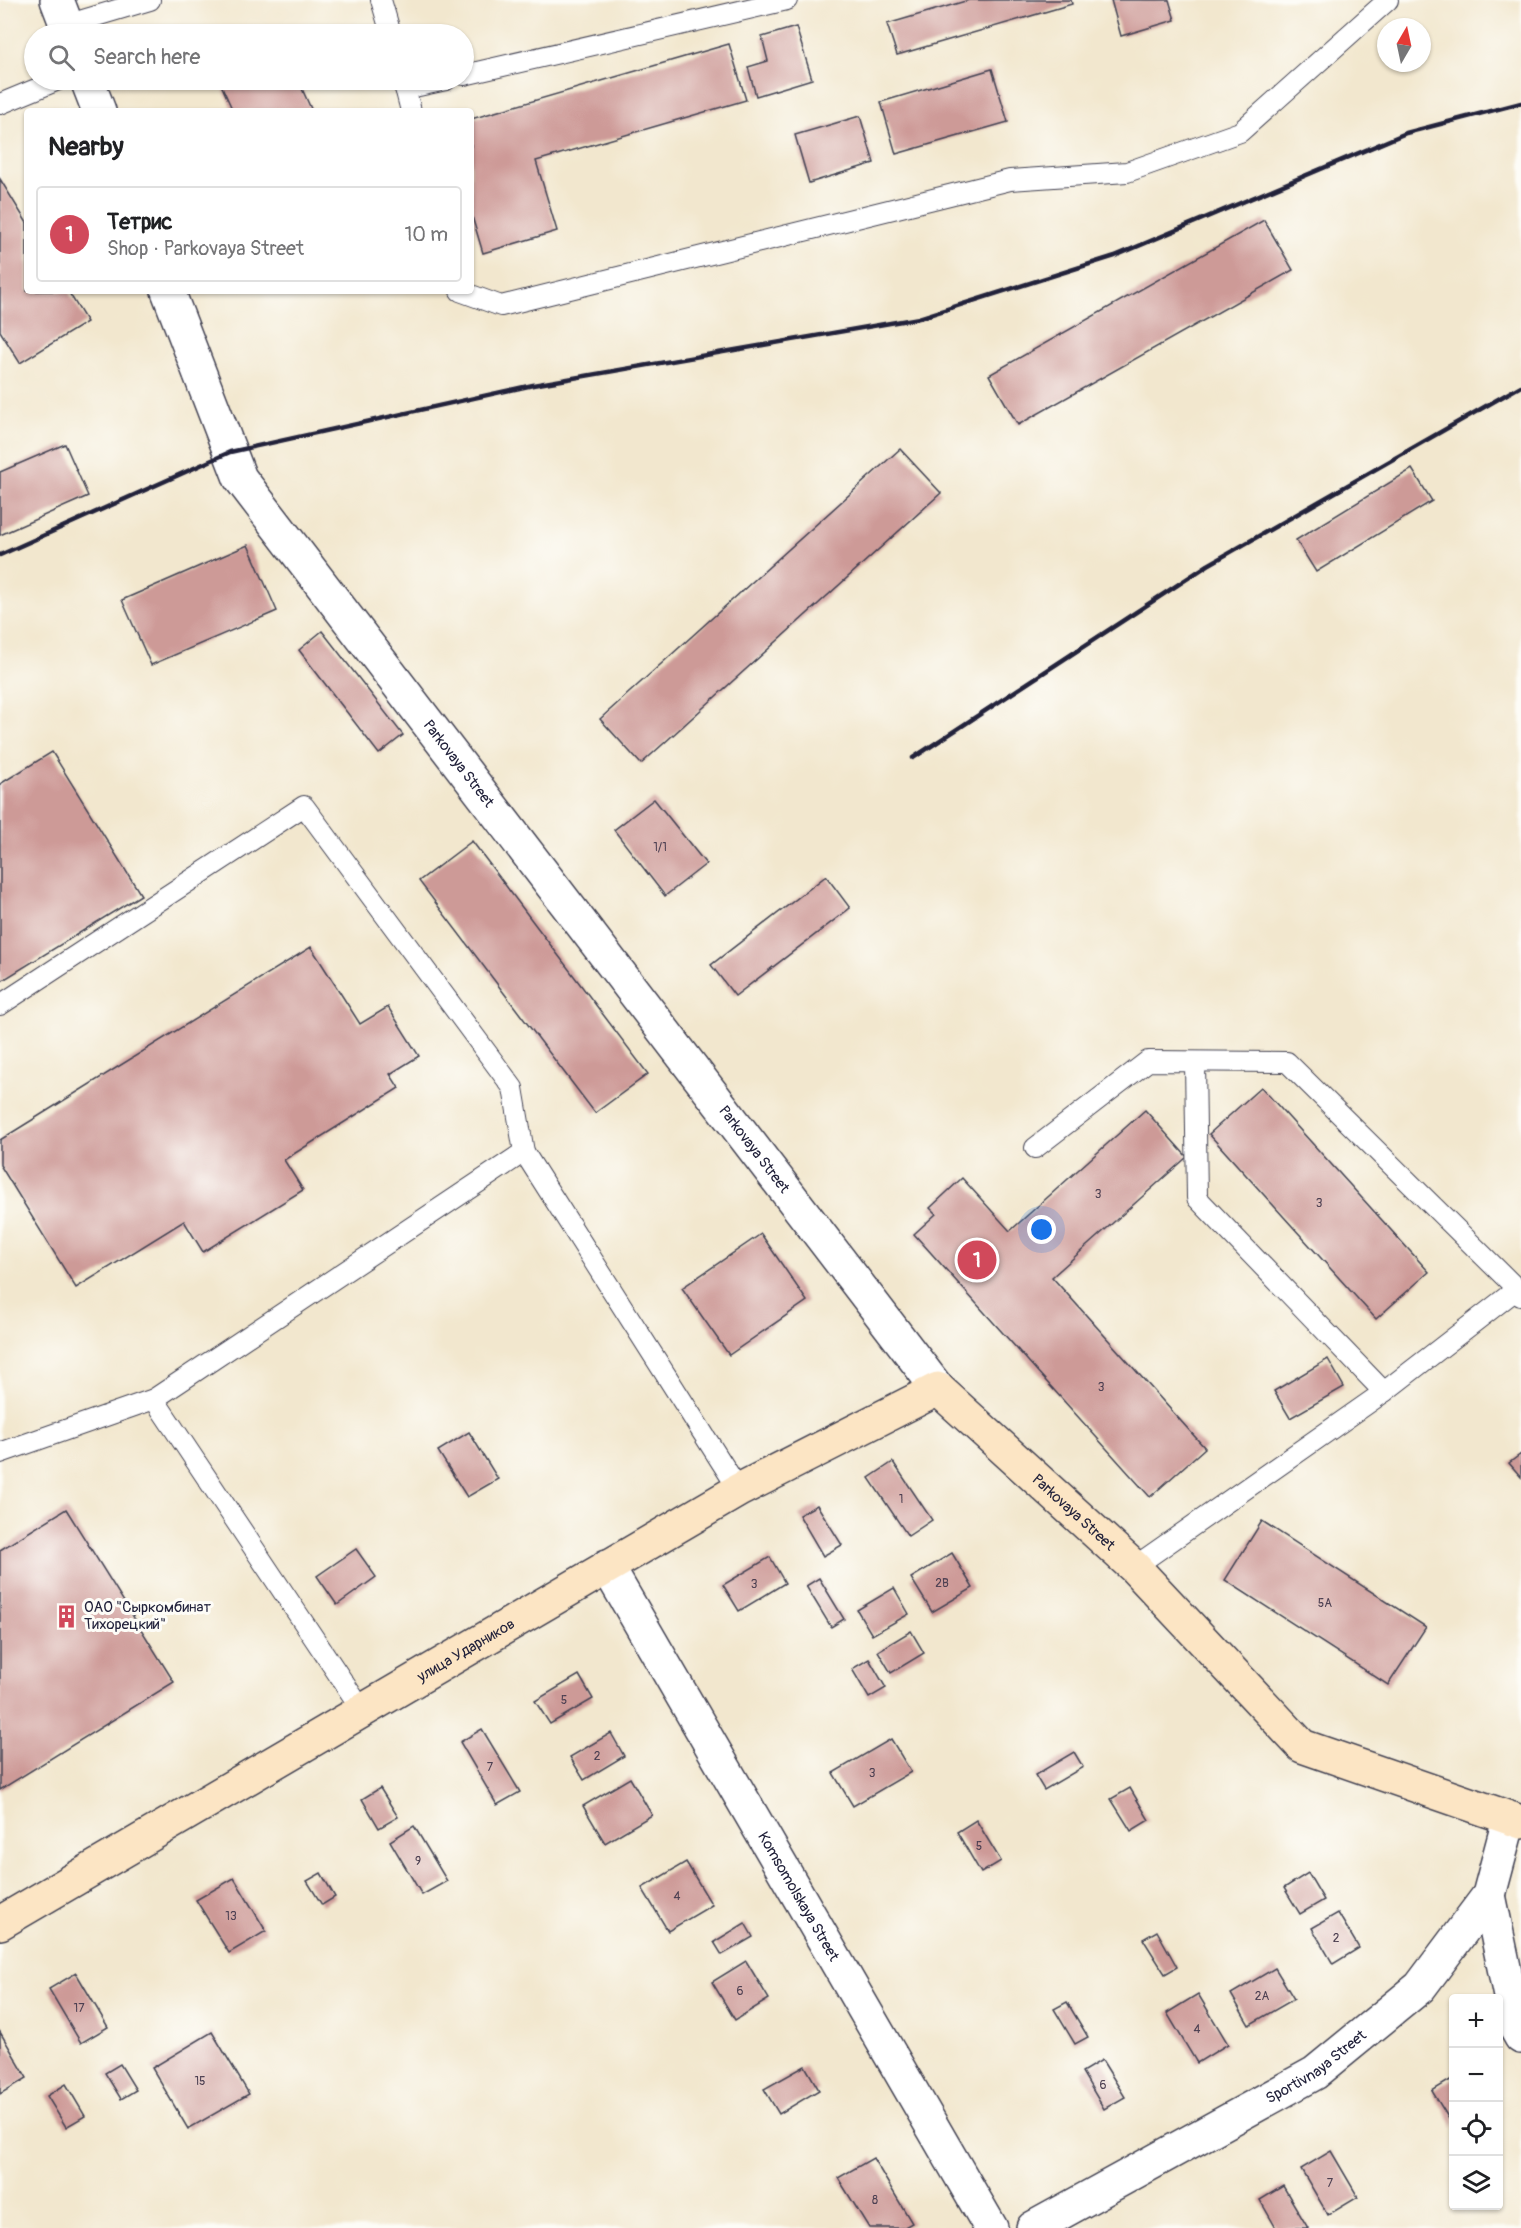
<!DOCTYPE html>
<html lang="en">
<head>
<meta charset="utf-8">
<style>
  :root { --surface:#fff; --page:#f2f2f2; --text:#202124; --muted:#757577; --line:#e0e0e0; --accent:#d1495b }
  body { margin:0; font-family:Pangolin,sans-serif; background:var(--page); color:var(--text) }
  .controls { position:absolute; right:18px; bottom:18px; display:grid; overflow:hidden; border-radius:6px; box-shadow:0 2px 4px #0004 }
  .controls button { width:54px; height:54px; display:grid; place-items:center; padding:0; border:0; border-bottom:2px solid var(--line); background:var(--surface); color:var(--text); font:30px sans-serif }
  .compass { position:absolute; left:1377px; top:18px; width:54px; height:54px; border-radius:50%; background:var(--surface); box-shadow:0 2px 4px #0004; rotate:9deg }
  .you { position:absolute; left:1042px; top:1230px; width:21px; height:21px; margin:-15px; border:4px solid #fff; border-radius:50%; background:#1a73e8; box-shadow:0 0 0 9px #1a73e833 }
  .badge { display:grid; place-items:center; width:39px; height:39px; border-radius:50%; background:var(--accent); color:#fff; font-size:20px; font-weight:700 }
  .pin { position:absolute; translate:-50% -50%; border:3px solid #fff; box-shadow:0 2px 6px #0006 }
  .list { margin:0; padding:0; list-style:none }
  h2 { display:flex; justify-content:space-between; align-items:center; height:78px; margin:0; padding:0 24px; font-size:26px }
  h2 small { font-size:20px; font-weight:400; color:var(--muted) }
  .list li { display:grid; grid-template-columns:39px 1fr auto; gap:18px; align-items:center; box-sizing:border-box; height:96px; margin:0 12px 12px; padding:0 12px; border:2px solid var(--line); border-radius:6px }
  .list b { display:block; font-size:22px; white-space:nowrap }
  .list p { margin:0; font-size:20px; white-space:nowrap; color:var(--muted) }
  .list em { font-size:20px; font-style:normal; color:var(--muted) }
  .icon { flex:none; width:33px; height:33px; fill:none; stroke:currentColor; stroke-width:2; stroke-linecap:round; stroke-linejoin:round }
  .map { position:relative; flex:none; width:1521px; height:2228px; overflow:hidden }
  .search { position:absolute; background:var(--surface); box-shadow:0 2px 4px #0004; left:24px; top:24px; width:450px; height:66px; display:flex; align-items:center; gap:15px; box-sizing:border-box; padding:0 21px; border-radius:33px; color:var(--muted); font-size:22px }
  .panel { position:absolute; background:var(--surface); box-shadow:0 2px 4px #0004; left:24px; top:108px; width:450px; height:186px; border-radius:6px }
  .map>svg:first-child { display:block }
  .building { fill:#cd9a97 }
  .lines { fill:none; stroke-linecap:round; stroke-linejoin:round }
  .service-casing { stroke:#414051; stroke-width:22 }
  .minor-casing { stroke:#414051; stroke-width:36 }
  .secondary-casing { stroke:#414051; stroke-width:36 }
  .service { stroke:#fff; stroke-width:20 }
  .minor { stroke:#fff; stroke-width:33 }
  .secondary { stroke:#fce5c4; stroke-width:33 }
  .rail { stroke:#22223b; stroke-width:4.5 }
  .labels { text-anchor:middle; stroke-width:6; stroke-linejoin:round; paint-order:stroke }
  .number-label { font-size:12px; fill:#4d4052 }
  .street-label { font-size:15px; fill:#22223b; stroke:#fdfcf7 }
  .poi-label { font-size:15px; fill:#22223b; stroke:#fdfcf7; text-anchor:start }
</style>
</head>
<body>
<div class="map">
<svg width="1521" height="2228" viewBox="0 0 1521 2228">
  <rect width="100%" height="100%" fill="#fdfcf7"/>
  <filter id="ink" filterUnits="userSpaceOnUse"><feTurbulence type="fractalNoise" baseFrequency=".0167" numOctaves="2"/><feDisplacementMap in="SourceGraphic" scale="12" xChannelSelector="R" yChannelSelector="G"/><feConvolveMatrix kernelMatrix="1 2 1 2 8 2 1 2 1" color-interpolation-filters="sRGB"/></filter>
  <filter id="wash" filterUnits="userSpaceOnUse"><feTurbulence type="fractalNoise" baseFrequency=".008" numOctaves="4" result="noise"/><feDisplacementMap in="SourceGraphic" scale="24" xChannelSelector="R" yChannelSelector="G"/><feGaussianBlur stdDeviation="1.35" result="paint"/><feColorMatrix in="noise" values="0 0 0 0 0 0 0 0 0 0 0 0 0 0 0 0 0 1.4 0 .05"/><feComposite in="paint" operator="in"/></filter>
  <g filter="url(#wash)">
    <rect width="100%" height="100%" fill="#f2e7ce"/>
    <g id="blocks">
      <g class="building">
        <path d="M 969,0 L 1071,0 L 1072,4 L 897,55 L 887,24 Z"/>
        <path d="M 1111,0 L 1169,0 L 1175,20 L 1121,36 Z"/>
        <path d="M 796,27 L 812,79 L 756,96 L 748,67 L 768,61 L 762,37 Z"/>
        <path d="M 729,44 L 746,100 L 536,161 L 557,231 L 483,253 L 471,213 L 471,119 Z"/>
        <path d="M 992,69 L 1008,122 L 896,154 L 881,102 Z"/>
        <path d="M 219,80 L 298,80 L 312,111 L 233,111 Z"/>
        <path d="M 860,116 L 874,163 L 809,183 L 795,135 Z"/>
        <path d="M 0,179 L 27,223 L 27,291 L 68,291 L 87,322 L 20,363 L 0,331 Z"/>
        <path d="M 1264,220 L 1293,270 L 1018,425 L 989,375 Z"/>
        <path d="M 65,444 L 88,496 L 0,535 L 0,472 Z"/>
        <path d="M 900,449 L 941,493 L 641,764 L 600,719 Z"/>
        <path d="M 1412,469 L 1432,501 L 1316,572 L 1296,540 Z"/>
        <path d="M 248,545 L 277,611 L 151,665 L 122,600 Z"/>
        <path d="M 322,631 L 403,735 L 379,754 L 299,650 Z"/>
        <path d="M 52,752 L 141,895 L 0,982 L 0,784 Z"/>
        <path d="M 654,799 L 706,864 L 665,896 L 614,830 Z"/>
        <path d="M 472,841 L 648,1074 L 595,1113 L 419,881 Z"/>
        <path d="M 826,876 L 850,908 L 735,996 L 711,965 Z"/>
        <path d="M 311,947 L 360,1024 L 388,1007 L 419,1056 L 390,1074 L 399,1088 L 284,1160 L 303,1190 L 203,1252 L 184,1221 L 76,1288 L 0,1165 L 0,1140 Z"/>
        <path d="M 1261,1087 L 1429,1272 L 1376,1319 L 1209,1134 Z"/>
        <path d="M 1145,1110 L 1187,1157 L 1052,1277 L 1205,1448 L 1150,1497 L 914,1234 L 936,1214 L 930,1208 L 962,1178 L 1010,1231 Z"/>
        <path d="M 761,1234 L 807,1301 L 729,1355 L 682,1288 Z"/>
        <path d="M 1328,1359 L 1344,1387 L 1290,1418 L 1274,1391 Z"/>
        <path d="M 469,1432 L 498,1479 L 467,1497 L 438,1451 Z"/>
        <path d="M 1521,1454 L 1521,1477 L 1509,1463 Z"/>
        <path d="M 893,1462 L 932,1520 L 908,1536 L 869,1478 Z"/>
        <path d="M 817,1505 L 842,1545 L 823,1556 L 799,1515 Z"/>
        <path d="M 66,1509 L 174,1682 L 0,1790 L 0,1550 Z"/>
        <path d="M 1262,1521 L 1426,1627 L 1388,1685 L 1225,1580 Z"/>
        <path d="M 356,1549 L 376,1577 L 337,1605 L 317,1576 Z"/>
        <path d="M 952,1553 L 973,1588 L 932,1612 L 911,1578 Z"/>
        <path d="M 770,1557 L 785,1583 L 739,1611 L 723,1585 Z"/>
        <path d="M 819,1578 L 844,1619 L 831,1627 L 806,1586 Z"/>
        <path d="M 894,1588 L 909,1614 L 872,1635 L 857,1610 Z"/>
        <path d="M 911,1631 L 924,1653 L 891,1673 L 878,1651 Z"/>
        <path d="M 869,1659 L 886,1688 L 869,1698 L 852,1669 Z"/>
        <path d="M 579,1675 L 593,1699 L 550,1724 L 535,1701 Z"/>
        <path d="M 482,1729 L 520,1792 L 497,1805 L 460,1742 Z"/>
        <path d="M 611,1733 L 624,1756 L 584,1780 L 570,1757 Z"/>
        <path d="M 891,1739 L 911,1772 L 853,1806 L 833,1773 Z"/>
        <path d="M 1074,1752 L 1083,1767 L 1044,1790 L 1035,1775 Z"/>
        <path d="M 630,1778 L 652,1815 L 605,1843 L 583,1806 Z"/>
        <path d="M 380,1788 L 398,1817 L 379,1828 L 362,1799 Z"/>
        <path d="M 1130,1788 L 1149,1820 L 1131,1831 L 1111,1799 Z"/>
        <path d="M 976,1820 L 1001,1861 L 981,1873 L 957,1832 Z"/>
        <path d="M 414,1826 L 447,1881 L 422,1895 L 390,1841 Z"/>
        <path d="M 686,1862 L 712,1905 L 668,1931 L 642,1888 Z"/>
        <path d="M 321,1873 L 335,1897 L 322,1905 L 307,1881 Z"/>
        <path d="M 1308,1873 L 1324,1900 L 1300,1914 L 1284,1888 Z"/>
        <path d="M 234,1878 L 266,1931 L 229,1953 L 196,1900 Z"/>
        <path d="M 1338,1913 L 1359,1948 L 1333,1964 L 1312,1928 Z"/>
        <path d="M 745,1923 L 753,1937 L 722,1955 L 714,1942 Z"/>
        <path d="M 1157,1931 L 1177,1967 L 1165,1974 L 1143,1939 Z"/>
        <path d="M 746,1961 L 769,1999 L 735,2020 L 712,1982 Z"/>
        <path d="M 1275,1968 L 1294,1999 L 1249,2025 L 1231,1994 Z"/>
        <path d="M 76,1973 L 108,2027 L 81,2043 L 49,1989 Z"/>
        <path d="M 1198,1994 L 1228,2044 L 1197,2063 L 1167,2013 Z"/>
        <path d="M 1067,2002 L 1088,2037 L 1075,2044 L 1054,2009 Z"/>
        <path d="M 0,2032 L 27,2078 L 0,2094 Z"/>
        <path d="M 212,2032 L 249,2094 L 188,2129 L 152,2068 Z"/>
        <path d="M 1102,2060 L 1125,2097 L 1104,2109 L 1082,2072 Z"/>
        <path d="M 120,2064 L 136,2090 L 121,2099 L 105,2073 Z"/>
        <path d="M 805,2066 L 819,2090 L 779,2114 L 764,2089 Z"/>
        <path d="M 1452,2079 L 1454,2081 L 1454,2127 L 1432,2091 Z"/>
        <path d="M 66,2084 L 85,2116 L 66,2127 L 47,2096 Z"/>
        <path d="M 1331,2151 L 1358,2197 L 1328,2215 L 1301,2169 Z"/>
        <path d="M 873,2158 L 912,2223 L 903,2228 L 869,2228 L 838,2178 Z"/>
        <path d="M 1283,2186 L 1308,2228 L 1276,2228 L 1260,2200 Z"/>
      </g>
    </g>
  </g>
  <g filter="url(#ink)">
    <use href="#blocks" fill-opacity="0" stroke="#414051" stroke-width="1.5"/>
    <g class="lines">
      <defs>
        <g id="service">
          <path d="M 381,0 L 391,34"/>
          <path d="M 66,25 L 150,0"/>
          <path d="M 464,75 L 787,0"/>
          <path d="M 403,80 L 411,111"/>
          <path d="M 405,89 L 446,80"/>
          <path d="M 0,104 L 58,80"/>
          <path d="M 460,291 L 501,306 L 1010,180 L 1127,172 L 1240,132 L 1388,0"/>
          <path d="M 0,1005 L 304,806 L 513,1088 L 524,1152"/>
          <path d="M 1195,1062 L 1197,1198 L 1384,1392"/>
          <path d="M 1035,1148 L 1148,1061 L 1287,1062 L 1517,1289 L 1521,1296"/>
          <path d="M 154,1399 L 524,1152 L 739,1490"/>
          <path d="M 0,1453 L 154,1399 L 362,1710"/>
          <path d="M 1134,1567 L 1384,1392 L 1517,1289"/>
        </g>
        <g id="minor">
          <path d="M 57,0 L 70,34"/>
          <path d="M 87,80 L 99,111"/>
          <path id="s1" d="M 168,291 L 240,478 L 938,1389"/>
          <path id="s2" d="M 607,1566 L 991,2228"/>
          <path d="M 1489,1895 L 1517,2030 L 1521,2037"/>
          <path id="s3" d="M 1033,2228 L 1315,2073 L 1420,1987 L 1489,1895 L 1509,1820"/>
        </g>
        <g id="secondary">
          <path id="s4" d="M 0,1923 L 739,1490 L 938,1389 L 1134,1567 L 1302,1746 L 1521,1822"/>
        </g>
      </defs>
      <use href="#service" class="service-casing"/>
      <use href="#minor" class="minor-casing"/>
      <use href="#secondary" class="secondary-casing"/>
      <use href="#service" class="service"/>
      <use href="#minor" class="minor"/>
      <use href="#secondary" class="secondary"/>
      <g class="rail">
        <path d="M 0,555 L 230,452 L 533,385 L 919,318 L 1115,256 L 1406,133 L 1521,103"/>
        <path d="M 913,758 L 1208,565 L 1521,386"/>
      </g>
    </g>
  </g>
  <defs>
    <symbol id="building-bare" viewBox="-9 -9 18 18"><path d="M-4-6H4V6H1V3H-1V6H-4ZM-2.5-4.3h1.7v1.8h-1.7ZM.8-4.3h1.7v1.8H.8ZM-2.5-1h1.7V.8h-1.7ZM.8-1h1.7V.8H.8Z" fill="#d1495b" stroke="#fdfcf7" stroke-width="2.5" paint-order="stroke"/></symbol>
  </defs>
  <g fill-rule="evenodd">
    <use href="#building-bare" x="50" y="1600" width="33" height="33"/>
  </g>
  <g class="labels">
    <g class="number-label">
      <text x="660" y="851">1/1</text>
      <text x="1098" y="1198">3</text>
      <text x="1319" y="1207">3</text>
      <text x="1101" y="1391">3</text>
      <text x="901" y="1503">1</text>
      <text x="942" y="1587">2В</text>
      <text x="754" y="1588">3</text>
      <text x="1325" y="1607">5А</text>
      <text x="564" y="1704">5</text>
      <text x="597" y="1760">2</text>
      <text x="490" y="1771">7</text>
      <text x="872" y="1777">3</text>
      <text x="979" y="1850">5</text>
      <text x="418" y="1865">9</text>
      <text x="677" y="1900">4</text>
      <text x="231" y="1920">13</text>
      <text x="1336" y="1942">2</text>
      <text x="740" y="1995">6</text>
      <text x="1262" y="2000">2А</text>
      <text x="79" y="2012">17</text>
      <text x="1197" y="2033">4</text>
      <text x="200" y="2085">15</text>
      <text x="1103" y="2089">6</text>
      <text x="1330" y="2187">7</text>
      <text x="875" y="2204">8</text>
    </g>
    <g class="street-label">
      <text dy="5" stroke="none"><textPath href="#s1" startOffset="560">Parkovaya Street</textPath></text>
      <text dy="5" stroke="none"><textPath href="#s1" startOffset="1046">Parkovaya Street</textPath></text>
      <text dy="5" stroke="none"><textPath href="#s4" startOffset="1263">Parkovaya Street</textPath></text>
      <text dy="5" stroke="none"><textPath href="#s4" startOffset="540">улица Ударников</textPath></text>
      <text dy="5" stroke="none"><textPath href="#s2" startOffset="382">Komsomolskaya Street</textPath></text>
      <text dy="5" stroke="none"><textPath href="#s3" startOffset="326">Sportivnaya Street</textPath></text>
    </g>
    <g class="poi-label">
      <text x="84" y="1612">ОАО "Сыркомбинат<tspan x="84" dy="17">Тихорецкий"</tspan></text>
    </g>
  </g>
</svg>
<div class="controls">
<button>+</button>
<button>−</button>
<button><svg class="icon" aria-label="locate" viewBox="0 0 24 24"><circle cx="12" cy="12" r="6"/><path d="M12 2v4M12 18v4M2 12h4M18 12h4"/></svg></button>
<button><svg class="icon" aria-label="layers" viewBox="0 0 24 24"><path d="M12 4l9 5-9 5-9-5zM3 14l9 5 9-5"/></svg></button>
</div>
<svg class="compass" viewBox="-18 -18 36 36"><path d="M0-13l5 13h-10z" fill="#e53935"/><path d="M0 13l5-13h-10z" fill="#757577"/></svg>
<div class="you"></div>
<div class="pin badge" style="left:977px;top:1260px">1</div>
<div class="search"><svg class="icon" aria-label="search" viewBox="0 0 24 24"><circle cx="10" cy="10" r="6"/><path d="M15 15l6 6"/></svg>Search here</div>
<section class="panel">
<h2>Nearby<small></small></h2>
<ul class="list">
<li><span class="badge">1</span><div><b>Тетрис</b><p>Shop · Parkovaya Street</p></div><em>10 m</em></li>
</ul>
</section>
</div>
</body>
</html>
